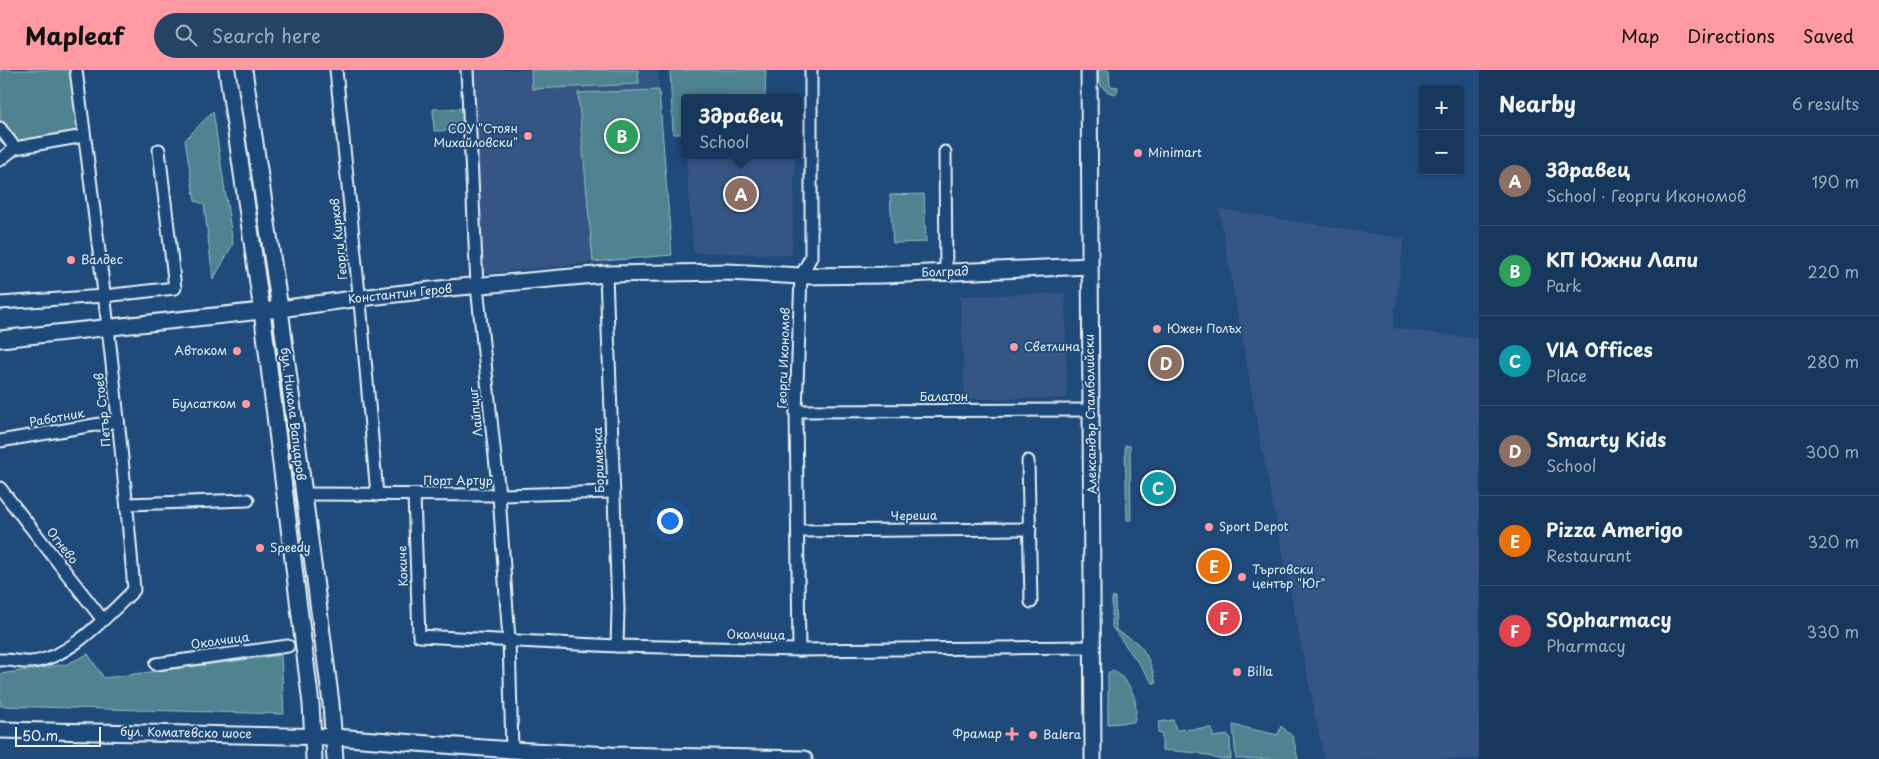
<!DOCTYPE html>
<html lang="en">
<head>
<meta charset="utf-8">
<style>
  :root { --surface:#17385c; --page:#244365; --text:#f1f3f6; --muted:#9eacbb; --line:#365272; --accent:#ff9aa2 }
  body { margin:0; font-family:"Playpen Sans",sans-serif; background:var(--page); color:var(--text) }
  .controls { position:absolute; right:15px; top:15px; display:grid; overflow:hidden; border-radius:5px; box-shadow:0 1px 4px #0004 }
  .controls button { width:45px; height:45px; display:grid; place-items:center; padding:0; border:0; border-bottom:1px solid var(--line); background:var(--surface); color:var(--text); font:25px sans-serif }
  .scale { position:absolute; left:15px; bottom:12px; width:86px; box-sizing:border-box; padding-left:5px; border:2px solid #e8f1f8; border-top:0; font-size:14px; line-height:18px; white-space:nowrap; color:#e8f1f8; -webkit-text-stroke:4px #1f4a7a; paint-order:stroke }
  .you { position:absolute; left:669px; top:450px; width:18px; height:18px; margin:-12px; border:4px solid #fff; border-radius:50%; background:#1a73e8; box-shadow:0 0 0 8px #1a73e833 }
  .badge { display:grid; place-items:center; width:32px; height:32px; border-radius:50%; background:var(--accent); color:#fff; font-size:16px; font-weight:700 }
  .pin { position:absolute; translate:-50% -50%; border:2px solid #fff; box-shadow:0 1px 5px #0006 }
  .popup { position:absolute; left:681px; top:24px; width:120px; height:65px; box-sizing:border-box; display:grid; place-content:center; border-radius:5px; background:var(--surface); filter:drop-shadow(0 1px 4px #0005); font-size:16px; white-space:nowrap; color:var(--muted) }
  .popup b { font-size:19px; color:var(--text) }
  .popup::after { content:''; position:absolute; left:50%; top:100%; margin-left:-10px; border:10px solid transparent; border-top-color:var(--surface) }
  .list { margin:0; padding:0; list-style:none }
  h2 { display:flex; justify-content:space-between; align-items:center; height:65px; margin:0; padding:0 20px; font-size:21px }
  h2 small { font-size:16px; font-weight:400; color:var(--muted) }
  .list li { display:grid; grid-template-columns:32px 1fr auto; gap:15px; align-items:center; box-sizing:border-box; height:90px; padding:0 20px; border-top:1px solid var(--line) }
  .list b { display:block; font-size:19px; white-space:nowrap }
  .list p { margin:0; font-size:16px; white-space:nowrap; color:var(--muted) }
  .list em { font-size:16px; font-style:normal; color:var(--muted) }
  .icon { flex:none; width:28px; height:28px; fill:none; stroke:currentColor; stroke-width:2; stroke-linecap:round; stroke-linejoin:round }
  .map { position:relative; flex:none; width:1479px; height:689px; overflow:hidden }
  header { display:flex; align-items:center; gap:30px; box-sizing:border-box; height:70px; padding:0 25px; background:var(--accent); color:#111 }
  header strong { font-size:24px }
  nav { display:flex; gap:28px; margin-inline-start:auto; font-size:18px }
  .search { width:350px; height:45px; background:var(--page); display:flex; align-items:center; gap:12px; box-sizing:border-box; padding:0 18px; border-radius:28px; color:var(--muted); font-size:19px }
  main { display:flex }
  aside { flex:1; background:var(--surface) }
  .map>svg:first-child { display:block }
  .built { fill:#355785 }
  .green { fill:#4f8390; stroke:#9cbac4 }
  .lines { fill:none; stroke-linecap:round; stroke-linejoin:round }
  .street-casing { stroke:#e8f1f8; stroke-width:15 }
  .secondary-casing { stroke:#e8f1f8; stroke-width:19 }
  .street { stroke:#1f4a7a; stroke-width:11 }
  .secondary { stroke:#1f4a7a; stroke-width:15 }
  .poi-dot { fill:#ff9aa2; stroke:#1f4a7a; stroke-width:2 }
  .labels { text-anchor:middle; stroke-width:4; stroke-linejoin:round; paint-order:stroke }
  .poi-label { font-size:12px; fill:#e8f1f8; stroke:#1f4a7a; text-anchor:start }
  .street-label { font-size:12px; fill:#e8f1f8; stroke:#1f4a7a }
</style>
</head>
<body>
<header>
<strong>Mapleaf</strong>
<div class="search"><svg class="icon" aria-label="search" viewBox="0 0 24 24"><circle cx="10" cy="10" r="6"/><path d="M15 15l6 6"/></svg>Search here</div>
<nav><a>Map</a><a>Directions</a><a>Saved</a></nav>
</header>
<main>
<div class="map">
<svg width="1479" height="689" viewBox="0 0 1479 689">
  <rect width="100%" height="100%" fill="#1f4a7a"/>
  <filter id="ink" filterUnits="userSpaceOnUse"><feTurbulence type="fractalNoise" baseFrequency=".02" numOctaves="2"/><feDisplacementMap in="SourceGraphic" scale="10" xChannelSelector="R" yChannelSelector="G"/><feConvolveMatrix kernelMatrix="1 2 1 2 8 2 1 2 1" color-interpolation-filters="sRGB"/></filter>
  <g filter="url(#ink)">
    <g class="built">
      <path d="M 470,0 L 531,0 L 533,19 L 639,14 L 638,0 L 658,0 L 659,20 L 578,23 L 593,192 L 484,204 Z"/>
      <path d="M 686,85 L 795,85 L 792,185 L 693,182 Z"/>
      <path d="M 1219,139 L 1404,169 L 1393,258 L 1479,269 L 1479,689 L 1324,689 L 1263,385 Z"/>
      <path d="M 1065,223 L 1067,328 L 965,329 L 960,226 Z"/>
    </g>
    <g class="green">
      <path d="M 0,0 L 76,0 L 84,66 L 15,78 L 0,58 Z"/>
      <path d="M 531,0 L 638,0 L 639,14 L 532,19 Z"/>
      <path d="M 670,0 L 766,0 L 765,27 L 685,28 L 685,64 L 673,64 Z"/>
      <path d="M 1098,0 L 1109,0 L 1110,16 L 1118,17 L 1117,23 L 1114,24 C 1101,20 1098,14 1098,0 Z"/>
      <path d="M 659,20 L 672,185 L 593,192 L 578,23 Z"/>
      <path d="M 468,38 L 469,60 L 434,61 L 433,39 Z"/>
      <path d="M 213,41 L 233,174 L 213,210 L 204,134 L 195,131 L 185,70 Z"/>
      <path d="M 924,124 L 926,172 L 893,173 L 890,125 Z"/>
      <path d="M 1125,375 L 1130,376 L 1131,450 L 1127,450 Z"/>
      <path d="M 1115,527 L 1116,560 C 1121,564 1127,566 1133,570 C 1146,577 1153,600 1156,613 L 1153,613 L 1112,557 L 1112,528 Z"/>
      <path d="M 88,584 L 104,608 L 281,585 L 284,644 L 0,636 L 0,604 L 67,594 Z"/>
      <path d="M 1113,600 C 1131,612 1140,631 1134,652 L 1108,654 L 1108,603 Z"/>
      <path d="M 1173,650 L 1176,660 L 1212,658 L 1213,667 L 1228,665 L 1230,667 L 1231,689 L 1218,689 L 1199,683 L 1162,680 L 1162,664 L 1158,663 L 1159,652 Z"/>
      <path d="M 1233,655 L 1278,665 L 1281,656 L 1293,667 L 1298,689 L 1236,689 Z"/>
    </g>
    <g class="lines">
      <defs>
        <g id="street">
          <path d="M 336,0 L 361,243 L 377,425"/>
          <path d="M 467,0 L 477,216 L 499,425 L 509,570 L 512,680"/>
          <path d="M 0,58 L 15,78 L 84,66"/>
          <path d="M 945,82 L 946,202"/>
          <path d="M 0,90 L 15,78"/>
          <path d="M 606,204 L 618,539 L 617,576"/>
          <path d="M 0,233 L 104,226 L 175,218 L 159,80"/>
          <path d="M 796,341 L 1091,340"/>
          <path d="M 0,371 L 118,351"/>
          <path d="M 1028,391 L 1031,532"/>
          <path d="M 0,418 L 103,550"/>
          <path d="M 303,424 L 499,425 L 613,422"/>
          <path d="M 414,425 L 419,566 L 617,576 L 799,580 L 1093,577"/>
          <path d="M 127,434 L 248,430"/>
          <path d="M 798,461 L 1030,459"/>
          <path d="M 799,580 L 796,341 L 801,206 L 811,187 L 811,0"/>
          <path d="M 0,590 C 10,589 21,593 31,592 C 69,589 107,546 134,520 C 120,346 99,173 76,0"/>
          <path d="M 156,594 L 288,576"/>
        </g>
        <g id="secondary">
          <path d="M 227,0 L 262,241 L 311,634 L 314,689"/>
          <path d="M 244,0 L 280,239 L 331,633 L 335,689"/>
          <path d="M 1089,0 L 1093,689"/>
          <path d="M 0,269 L 280,239 L 360,228 L 449,218 L 606,204 L 727,202 L 801,206 L 883,205 L 1090,196"/>
          <path d="M 0,660 L 334,667 L 512,680 L 611,685 L 804,689"/>
        </g>
      </defs>
      <use href="#street" class="street-casing"/>
      <use href="#secondary" class="secondary-casing"/>
      <use href="#street" class="street"/>
      <use href="#secondary" class="secondary"/>
    </g>
  </g>
  <g class="poi-dot">
    <circle cx="528" cy="66" r="5"/>
    <circle cx="1138" cy="83" r="5"/>
    <circle cx="71" cy="190" r="5"/>
    <circle cx="1157" cy="259" r="5"/>
    <circle cx="1014" cy="277" r="5"/>
    <circle cx="237" cy="281" r="5"/>
    <circle cx="246" cy="334" r="5"/>
    <circle cx="1209" cy="457" r="5"/>
    <circle cx="260" cy="478" r="5"/>
    <circle cx="1242" cy="507" r="5"/>
    <circle cx="1237" cy="602" r="5"/>
    <path d="M1009.5 656.5h5v5h5v5h-5v5h-5v-5h-5v-5h5z"/>
    <circle cx="1033" cy="665" r="5"/>
  </g>
  <g class="labels">
    <g class="poi-label">
      <text x="518" y="63" text-anchor="end">СОУ "Стоян<tspan x="518" dy="14">Михайловски"</tspan></text>
      <text x="1148" y="87">Minimart</text>
      <text x="81" y="194">Валдес</text>
      <text x="1167" y="263">Южен Полъх</text>
      <text x="1024" y="281">Светлина</text>
      <text x="227" y="285" text-anchor="end">Автоком</text>
      <text x="236" y="338" text-anchor="end">Булсатком</text>
      <text x="1219" y="461">Sport Depot</text>
      <text x="270" y="482">Speedy</text>
      <text x="1252" y="504">Търговски<tspan x="1252" dy="14">център "Юг"</tspan></text>
      <text x="1247" y="606">Billa</text>
      <text x="1002" y="668" text-anchor="end">Фрамар</text>
      <text x="1043" y="669">Balera</text>
    </g>
    <g class="street-label">
      <text transform="translate(339 169) rotate(-96)" y="4">Георги Кирков</text>
      <text transform="translate(945 202) rotate(-2)" y="4">Болград</text>
      <text transform="translate(400 224) rotate(-6)" y="4">Константин Геров</text>
      <text transform="translate(784 288) rotate(-88)" y="4">Георги Икономов</text>
      <text x="944" y="331">Балатон</text>
      <text transform="translate(103 340) rotate(-96)" y="4">Петър Стоев</text>
      <text transform="translate(476 342) rotate(-96)" y="4">Лайпциг</text>
      <text transform="translate(293 344) rotate(83)" y="4">бул. Никола Вапцаров</text>
      <text transform="translate(1091 344) rotate(-91)" y="4">Александър Стамболийски</text>
      <text transform="translate(57 348) rotate(-10)" y="4">Работник</text>
      <text transform="translate(599 390) rotate(-92)" y="4">Боримечка</text>
      <text x="458" y="415">Порт Артур</text>
      <text transform="translate(914 446) rotate(-1)" y="4">Череша</text>
      <text transform="translate(62 476) rotate(52)" y="4">Огнево</text>
      <text transform="translate(403 496) rotate(-92)" y="4">Кокиче</text>
      <text transform="translate(756 565) rotate(1)" y="4">Околчица</text>
      <text transform="translate(220 571) rotate(-8)" y="4">Околчица</text>
      <text transform="translate(186 663) rotate(1)" y="4">бул. Коматевско шосе</text>
    </g>
  </g>
</svg>
<div class="controls">
<button>+</button>
<button>−</button>
</div>
<div class="scale">50 m</div>
<div class="you"></div>
<div class="pin badge" style="left:741px;top:124px;background:#8d6e63">A</div>
<div class="popup"><b>Здравец</b>School</div>
<div class="pin badge" style="left:622px;top:66px;background:#2e9e5b">B</div>
<div class="pin badge" style="left:1158px;top:418px;background:#0f9aa8">C</div>
<div class="pin badge" style="left:1166px;top:293px;background:#8d6e63">D</div>
<div class="pin badge" style="left:1214px;top:496px;background:#e8710a">E</div>
<div class="pin badge" style="left:1224px;top:548px;background:#e0444e">F</div>
</div>
<aside>
<h2>Nearby<small>6 results</small></h2>
<ul class="list">
<li><span class="badge" style="background:#8d6e63">A</span><div><b>Здравец</b><p>School · Георги Икономов</p></div><em>190 m</em></li>
<li><span class="badge" style="background:#2e9e5b">B</span><div><b>КП Южни Лапи</b><p>Park</p></div><em>220 m</em></li>
<li><span class="badge" style="background:#0f9aa8">C</span><div><b>VIA Offices</b><p>Place</p></div><em>280 m</em></li>
<li><span class="badge" style="background:#8d6e63">D</span><div><b>Smarty Kids</b><p>School</p></div><em>300 m</em></li>
<li><span class="badge" style="background:#e8710a">E</span><div><b>Pizza Amerigo</b><p>Restaurant</p></div><em>320 m</em></li>
<li><span class="badge" style="background:#e0444e">F</span><div><b>SOpharmacy</b><p>Pharmacy</p></div><em>330 m</em></li>
</ul>
</aside>
</main>
</body>
</html>
